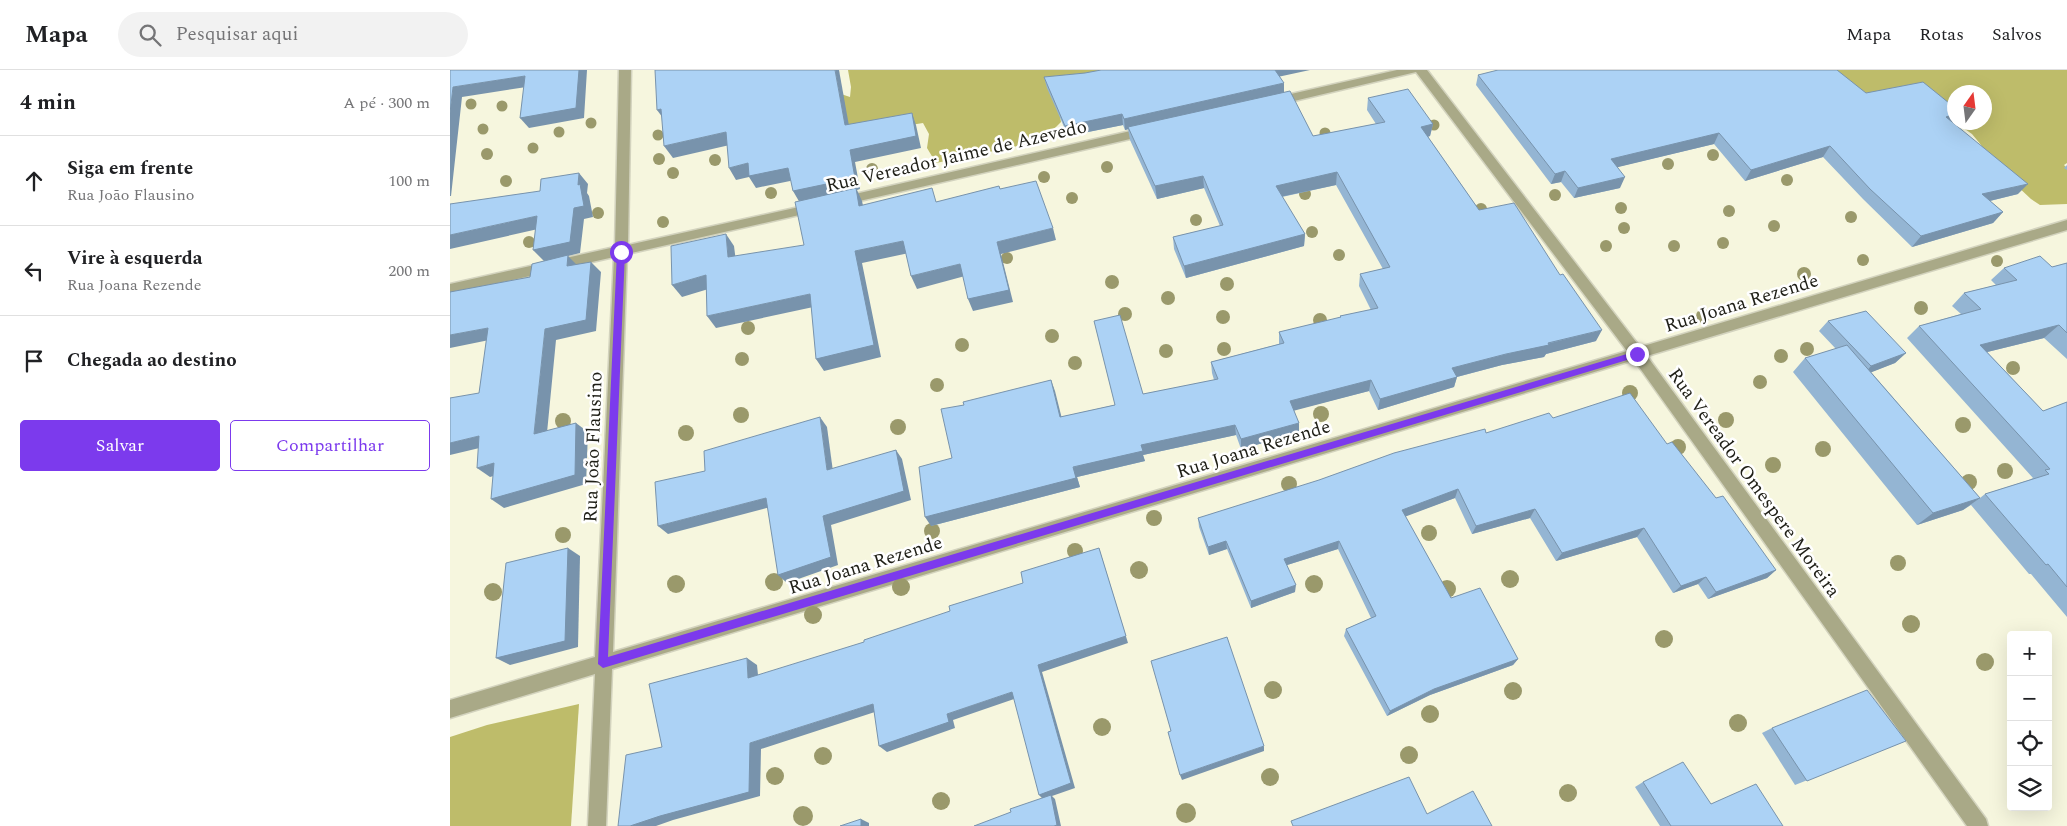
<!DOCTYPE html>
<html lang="pt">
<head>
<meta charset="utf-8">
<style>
  :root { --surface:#fff; --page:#f2f2f2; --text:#202124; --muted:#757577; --line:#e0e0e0; --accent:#7c3aed }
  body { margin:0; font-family:Spectral,serif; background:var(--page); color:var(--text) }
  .controls { position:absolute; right:15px; bottom:15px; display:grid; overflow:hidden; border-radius:5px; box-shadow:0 5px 20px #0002 }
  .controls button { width:45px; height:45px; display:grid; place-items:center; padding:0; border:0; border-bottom:1px solid var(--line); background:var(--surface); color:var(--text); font:25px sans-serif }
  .compass { position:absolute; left:1497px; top:15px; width:45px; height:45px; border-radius:50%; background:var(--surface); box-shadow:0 5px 20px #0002; rotate:14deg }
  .stop { position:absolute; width:15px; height:15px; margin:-11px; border:4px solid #7c3aed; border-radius:50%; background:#fff }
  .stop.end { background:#7c3aed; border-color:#fff; box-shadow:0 1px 5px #0008 }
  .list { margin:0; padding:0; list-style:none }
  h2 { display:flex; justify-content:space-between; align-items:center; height:65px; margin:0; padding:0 20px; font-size:21px }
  h2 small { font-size:16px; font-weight:400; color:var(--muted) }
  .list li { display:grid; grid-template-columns:32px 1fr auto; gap:15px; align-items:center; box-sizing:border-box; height:90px; padding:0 20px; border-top:1px solid var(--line) }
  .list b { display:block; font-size:19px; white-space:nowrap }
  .list p { margin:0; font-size:16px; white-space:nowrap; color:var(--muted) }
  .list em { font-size:16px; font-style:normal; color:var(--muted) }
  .actions { display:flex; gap:10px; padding:15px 20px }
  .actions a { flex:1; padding:11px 0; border:1px solid var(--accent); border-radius:5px; text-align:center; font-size:18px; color:var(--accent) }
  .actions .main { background:var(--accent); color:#fff }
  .icon { flex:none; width:28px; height:28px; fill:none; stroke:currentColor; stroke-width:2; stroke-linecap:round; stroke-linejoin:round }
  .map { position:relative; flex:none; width:1617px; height:756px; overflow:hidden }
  header { display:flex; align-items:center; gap:30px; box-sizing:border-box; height:70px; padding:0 25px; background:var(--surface); border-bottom:1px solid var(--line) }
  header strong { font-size:24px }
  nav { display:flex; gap:28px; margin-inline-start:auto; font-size:18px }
  .search { width:350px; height:45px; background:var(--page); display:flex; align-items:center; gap:12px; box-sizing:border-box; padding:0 18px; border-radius:28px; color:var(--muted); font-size:19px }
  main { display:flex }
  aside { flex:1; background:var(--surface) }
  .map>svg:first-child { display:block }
  .forest { fill:#bebc6a }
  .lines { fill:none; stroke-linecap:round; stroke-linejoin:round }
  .street-casing { stroke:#d3d3be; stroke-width:3 }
  .street { fill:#a9a987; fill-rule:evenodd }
  .tree { fill:#9a996b }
  .wall { fill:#94b5d3 }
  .shaded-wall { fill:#7893ac }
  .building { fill:#acd2f5; stroke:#7893ac }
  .route { fill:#7c3aed }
  .labels { text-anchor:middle; stroke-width:5; stroke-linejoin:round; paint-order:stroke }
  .street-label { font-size:19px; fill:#1e1e16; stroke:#fff }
</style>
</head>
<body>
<header>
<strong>Mapa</strong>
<div class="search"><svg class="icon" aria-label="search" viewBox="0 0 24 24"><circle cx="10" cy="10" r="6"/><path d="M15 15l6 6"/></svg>Pesquisar aqui</div>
<nav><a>Mapa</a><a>Rotas</a><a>Salvos</a></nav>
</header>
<main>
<aside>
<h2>4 min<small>A pé · 300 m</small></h2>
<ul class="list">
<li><svg class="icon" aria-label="ahead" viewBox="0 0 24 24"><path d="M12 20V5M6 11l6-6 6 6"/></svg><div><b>Siga em frente</b><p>Rua João Flausino</p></div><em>100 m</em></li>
<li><svg class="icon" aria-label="left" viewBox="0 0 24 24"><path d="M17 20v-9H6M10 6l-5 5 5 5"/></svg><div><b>Vire à esquerda</b><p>Rua Joana Rezende</p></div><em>200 m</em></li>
<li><svg class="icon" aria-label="arrive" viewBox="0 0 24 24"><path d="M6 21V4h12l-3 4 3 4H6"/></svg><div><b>Chegada ao destino</b></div></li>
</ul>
<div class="actions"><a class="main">Salvar</a><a>Compartilhar</a></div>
</aside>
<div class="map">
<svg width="1617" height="756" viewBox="0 0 1617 756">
  <rect width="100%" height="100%" fill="#f6f6de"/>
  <g class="forest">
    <path d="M 398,0 L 681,0 L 608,32 L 611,52 L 592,71 L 486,93 L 477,78 L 479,64 L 473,53 L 436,59 L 402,61 L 364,23 L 385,22 L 400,27 L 401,17 Z"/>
    <path d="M 1371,0 L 1617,0 L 1617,93 L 1614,95 L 1617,98 L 1617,134 L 1590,135 L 1581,129 L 1535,86 L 1531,75 L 1522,64 L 1506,53 L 1534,52 L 1534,22 L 1504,22 L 1504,51 L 1473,22 L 1417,30 Z"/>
    <path d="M 129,634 L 121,756 L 0,756 L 0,667 L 37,655 Z"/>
  </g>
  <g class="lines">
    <defs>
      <g id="street">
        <path d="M 169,0 L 181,0 L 178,175 L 367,133 L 373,137 L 367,141 L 177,184 L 163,582 L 1177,281 L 966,2 L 823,36 L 819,35 L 817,32 L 819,29 L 947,0 L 977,0 L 1190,277 L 1617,150 L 1617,160 L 1197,286 L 1536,749 L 1538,756 L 1517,756 L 1184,290 L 162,599 L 156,756 L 138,756 L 145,604 L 0,648 L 0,630 L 145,587 L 164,187 L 0,224 L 0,214 L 165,177 Z"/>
        <path d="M 698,57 L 702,58 L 704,61 L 702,64 L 392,135 L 386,131 L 392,127 Z"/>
      </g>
    </defs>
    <use href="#street" class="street-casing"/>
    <use href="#street" class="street"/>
  </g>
  <g class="tree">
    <circle cx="21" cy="34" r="5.5"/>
    <circle cx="52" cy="36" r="5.5"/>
    <circle cx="141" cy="53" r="5.5"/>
    <circle cx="984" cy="55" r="5.5"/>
    <circle cx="33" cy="59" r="5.5"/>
    <circle cx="109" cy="62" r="5.5"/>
    <circle cx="875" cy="63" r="5.5"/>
    <circle cx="208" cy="65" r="5.5"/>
    <circle cx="83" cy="78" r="5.5"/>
    <circle cx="37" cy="84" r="6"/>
    <circle cx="1263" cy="85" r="6"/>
    <circle cx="209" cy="89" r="6"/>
    <circle cx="265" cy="90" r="6"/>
    <circle cx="1218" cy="94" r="6"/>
    <circle cx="657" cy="97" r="6"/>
    <circle cx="422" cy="99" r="6"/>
    <circle cx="223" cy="103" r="6"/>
    <circle cx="594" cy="107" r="6"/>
    <circle cx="1337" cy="110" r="6"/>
    <circle cx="56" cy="111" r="6"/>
    <circle cx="321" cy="123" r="6"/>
    <circle cx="855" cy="124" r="6"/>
    <circle cx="1105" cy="125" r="6"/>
    <circle cx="622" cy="128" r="6"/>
    <circle cx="1171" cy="138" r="6"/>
    <circle cx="1031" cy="139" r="6"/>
    <circle cx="1279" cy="141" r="6"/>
    <circle cx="148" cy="143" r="6"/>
    <circle cx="1401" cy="147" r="6"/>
    <circle cx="746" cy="150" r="6"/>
    <circle cx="213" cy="152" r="6"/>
    <circle cx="1324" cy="156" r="6"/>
    <circle cx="1174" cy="158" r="6"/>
    <circle cx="862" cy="162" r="6"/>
    <circle cx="79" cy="172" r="6"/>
    <circle cx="1273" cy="173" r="6"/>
    <circle cx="1156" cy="176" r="6"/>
    <circle cx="1224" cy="176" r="6"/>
    <circle cx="889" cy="185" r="6"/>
    <circle cx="557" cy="188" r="6"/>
    <circle cx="1413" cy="190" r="6"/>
    <circle cx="1547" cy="191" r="6"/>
    <circle cx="1354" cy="204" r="7"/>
    <circle cx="662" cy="212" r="7"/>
    <circle cx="777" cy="214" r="7"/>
    <circle cx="718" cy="228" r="7"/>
    <circle cx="1471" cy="238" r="7"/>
    <circle cx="675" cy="244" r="7"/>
    <circle cx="1253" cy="246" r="7"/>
    <circle cx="773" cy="247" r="7"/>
    <circle cx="870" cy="250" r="7"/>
    <circle cx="298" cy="258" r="7"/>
    <circle cx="602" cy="266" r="7"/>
    <circle cx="512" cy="275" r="7"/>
    <circle cx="774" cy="279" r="7"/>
    <circle cx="1357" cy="279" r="7"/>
    <circle cx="716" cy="281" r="7"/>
    <circle cx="1331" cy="286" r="7"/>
    <circle cx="292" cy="289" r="7"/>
    <circle cx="625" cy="293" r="7"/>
    <circle cx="1563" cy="298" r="7"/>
    <circle cx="1310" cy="312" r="7"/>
    <circle cx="487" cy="315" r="7"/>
    <circle cx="1180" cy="323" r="8"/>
    <circle cx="871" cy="344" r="8"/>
    <circle cx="291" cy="345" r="8"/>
    <circle cx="1276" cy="350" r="8"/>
    <circle cx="113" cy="351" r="8"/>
    <circle cx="1513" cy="355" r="8"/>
    <circle cx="448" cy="357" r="8"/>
    <circle cx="236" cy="363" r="8"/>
    <circle cx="1228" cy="377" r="8"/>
    <circle cx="1373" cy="379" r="8"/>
    <circle cx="1323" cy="395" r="8"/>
    <circle cx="1555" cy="401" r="8"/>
    <circle cx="1519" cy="412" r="8"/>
    <circle cx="839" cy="414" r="8"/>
    <circle cx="704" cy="448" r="8"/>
    <circle cx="482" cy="461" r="8"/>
    <circle cx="979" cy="463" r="8"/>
    <circle cx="113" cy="465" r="8"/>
    <circle cx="625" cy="481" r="8"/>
    <circle cx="1448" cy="493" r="8"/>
    <circle cx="689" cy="500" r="9"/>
    <circle cx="1060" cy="509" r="9"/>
    <circle cx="324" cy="512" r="9"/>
    <circle cx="226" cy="514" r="9"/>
    <circle cx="864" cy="514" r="9"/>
    <circle cx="451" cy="517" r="9"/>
    <circle cx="997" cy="519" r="9"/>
    <circle cx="43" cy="522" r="9"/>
    <circle cx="363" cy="545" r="9"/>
    <circle cx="1461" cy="554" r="9"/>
    <circle cx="1214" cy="569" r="9"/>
    <circle cx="1535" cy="592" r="9"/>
    <circle cx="823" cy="620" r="9"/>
    <circle cx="1063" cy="621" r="9"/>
    <circle cx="980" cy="644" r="9"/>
    <circle cx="1288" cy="653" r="9"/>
    <circle cx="652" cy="657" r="9"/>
    <circle cx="959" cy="685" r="9"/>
    <circle cx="373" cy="686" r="9"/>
    <circle cx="325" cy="706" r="9"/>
    <circle cx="820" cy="707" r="9"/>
    <circle cx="1118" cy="723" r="9"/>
    <circle cx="491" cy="731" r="9"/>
    <circle cx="736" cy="743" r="10"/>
    <circle cx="353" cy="746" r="10"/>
  </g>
  <g class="wall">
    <path d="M 1028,5 L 1416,23 L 1504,37 L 1504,50 L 1503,52 L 1568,124 L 1540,131 L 1553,142 L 1543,153 L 1462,177 L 1413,129 L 1373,87 L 1295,111 L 1264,74 L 1167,97 L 1170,118 L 1124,128 L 1111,112 L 1101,114 L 1026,15 Z"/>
    <path d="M 594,7 L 830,7 L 834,22 L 863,66 L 926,54 L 917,40 L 918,28 L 983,54 L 980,66 L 978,67 L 1029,140 L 1146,271 L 1096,284 L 1094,287 L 1052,295 L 1007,307 L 1004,317 L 928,340 L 919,321 L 844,340 L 849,363 L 791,379 L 786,365 L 693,385 L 695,391 L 627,407 L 630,417 L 481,456 L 502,388 L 514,335 L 601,310 L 611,347 L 664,335 L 693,324 L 764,310 L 762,303 L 761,292 L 829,274 L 829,262 L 890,248 L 890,246 L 921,240 L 909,216 L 910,204 L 933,199 L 886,115 L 832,127 L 855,164 L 854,176 L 736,208 L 724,179 L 723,167 L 770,156 L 754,118 L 707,129 L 680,70 L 678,59 L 675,60 L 673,55 L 618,66 L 597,18 Z"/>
    <path d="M 1617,95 L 1617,100 L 1614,98 Z"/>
    <path d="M 1617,193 L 1617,289 L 1594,268 L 1537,282 L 1593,341 L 1617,332 L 1617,547 L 1581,504 L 1579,504 L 1521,435 L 1513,440 L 1467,455 L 1343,302 L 1355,288 L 1386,279 L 1369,261 L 1378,251 L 1456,283 L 1445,293 L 1421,302 L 1530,428 L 1535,424 L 1579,410 L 1583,408 L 1457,268 L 1469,256 L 1511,244 L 1502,236 L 1514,223 L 1546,215 L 1541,210 L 1554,198 L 1602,197 Z"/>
    <path d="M 1103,348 L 1217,374 L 1266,428 L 1326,500 L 1317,508 L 1258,529 L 1248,514 L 1223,523 L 1187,467 L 1106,491 L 1080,448 L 1022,464 L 1005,428 L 955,446 L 1001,528 L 1068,589 L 1063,595 L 980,625 L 937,646 L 894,566 L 896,559 L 921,548 L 888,479 L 837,495 L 845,522 L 801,538 L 777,479 L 759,485 L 749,457 L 748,448 L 1036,363 Z"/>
    <path d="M 1322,658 L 1456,671 L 1345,715 L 1312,663 Z"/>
    <path d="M 1193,712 L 1261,734 L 1333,756 L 1210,756 L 1185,717 Z"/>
  </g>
  <g class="shaded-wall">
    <path d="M 129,0 L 137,0 L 134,48 L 79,58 L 70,48 Z"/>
    <path d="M 385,0 L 389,0 L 401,67 L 395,55 Z"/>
    <path d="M 824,0 L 860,0 L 823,8 Z"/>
    <path d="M 75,6 L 83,16 L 12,27 L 1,126 L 0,126 L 0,43 L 3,17 Z"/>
    <path d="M 834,13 L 834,24 L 675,60 L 674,49 Z"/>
    <path d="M 211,39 L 216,52 L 207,40 Z"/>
    <path d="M 462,43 L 466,55 L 471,78 L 405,92 L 410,119 L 407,120 L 412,131 L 416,149 L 350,133 L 343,121 L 400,80 Z"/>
    <path d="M 672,44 L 673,55 L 618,66 L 615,56 Z"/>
    <path d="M 1504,44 L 1504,50 L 1503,53 L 1496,47 Z"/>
    <path d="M 983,54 L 980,66 L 968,69 L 971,57 Z"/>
    <path d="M 276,62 L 284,74 L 223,88 L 214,76 Z"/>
    <path d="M 1269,63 L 1264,74 L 1156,100 L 1161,89 Z"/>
    <path d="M 1380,76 L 1373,87 L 1295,111 L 1301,100 Z"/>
    <path d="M 298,93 L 338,98 L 345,110 L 306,118 L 299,107 L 286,110 L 279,98 Z"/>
    <path d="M 1115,101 L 1111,112 L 1101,114 L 1105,104 Z"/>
    <path d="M 887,102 L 886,115 L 825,128 L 826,116 Z"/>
    <path d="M 129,103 L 138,114 L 137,123 L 139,126 L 143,147 L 134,149 L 130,183 L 118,186 L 128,196 L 127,207 L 94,191 L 83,180 L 124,138 Z"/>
    <path d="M 753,106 L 754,118 L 707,129 L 705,116 Z"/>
    <path d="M 1175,107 L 1170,118 L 1124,128 L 1128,118 Z"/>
    <path d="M 1578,114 L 1568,124 L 1523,135 L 1532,124 Z"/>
    <path d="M 1553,142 L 1543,153 L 1462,177 L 1471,166 Z"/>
    <path d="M 87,146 L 97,157 L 0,179 L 0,165 Z"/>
    <path d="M 603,158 L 606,170 L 551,184 L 563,232 L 523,241 L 518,229 L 547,172 Z"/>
    <path d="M 276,164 L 284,176 L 287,200 L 278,187 Z"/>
    <path d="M 855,164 L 854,176 L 736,208 L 734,196 Z"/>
    <path d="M 453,171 L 459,183 L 412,193 L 431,287 L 374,301 L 366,289 L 405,181 Z"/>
    <path d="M 141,192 L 151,202 L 146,261 L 106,270 L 96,373 L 84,364 L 95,259 Z"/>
    <path d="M 510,194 L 515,206 L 467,219 L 461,206 Z"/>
    <path d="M 256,205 L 265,217 L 232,227 L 222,215 Z"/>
    <path d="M 360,224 L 368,236 L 266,258 L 257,246 Z"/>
    <path d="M 1609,255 L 1594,268 L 1517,287 L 1530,275 Z"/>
    <path d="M 38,258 L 49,268 L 0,278 L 0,265 Z"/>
    <path d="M 1152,260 L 1146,271 L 1096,284 L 1094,287 L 1052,295 L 999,309 L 1002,298 Z"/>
    <path d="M 1456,283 L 1445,293 L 1412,306 L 1421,296 Z"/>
    <path d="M 1007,307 L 1004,317 L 928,340 L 930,329 Z"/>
    <path d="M 601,310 L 605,321 L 614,357 L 610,347 Z"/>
    <path d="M 921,310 L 919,321 L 839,342 L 840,331 Z"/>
    <path d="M 370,347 L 377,357 L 384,409 L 377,400 Z"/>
    <path d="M 126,353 L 138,362 L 136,414 L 54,438 L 41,429 Z"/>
    <path d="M 849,353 L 849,363 L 791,379 L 791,369 Z"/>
    <path d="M 785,355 L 786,365 L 693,385 L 695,391 L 627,407 L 630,417 L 481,456 L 475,447 L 691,375 Z"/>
    <path d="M 29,366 L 42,375 L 0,385 L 0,373 Z"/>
    <path d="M 446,380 L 452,389 L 461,430 L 381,455 L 388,495 L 337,513 L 328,505 L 373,446 Z"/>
    <path d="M 44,393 L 57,402 L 40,407 L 27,398 Z"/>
    <path d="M 1008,419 L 1005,428 L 949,449 L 952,440 Z"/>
    <path d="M 316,428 L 324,436 L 218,464 L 208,456 Z"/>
    <path d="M 1530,428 L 1513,440 L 1467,455 L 1483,443 Z"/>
    <path d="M 1085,439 L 1080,448 L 1022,464 L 1026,456 Z"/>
    <path d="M 1194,458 L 1187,467 L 1106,491 L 1112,483 Z"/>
    <path d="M 776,471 L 777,479 L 759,485 L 758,477 Z"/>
    <path d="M 889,471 L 888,479 L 834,496 L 834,489 Z"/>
    <path d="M 118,478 L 130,486 L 128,577 L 60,595 L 46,588 Z"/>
    <path d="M 649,478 L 678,573 L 592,602 L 625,718 L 602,726 L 605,729 L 611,756 L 604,756 L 594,730 L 589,725 L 588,595 Z"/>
    <path d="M 1326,500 L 1317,508 L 1258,529 L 1266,522 Z"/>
    <path d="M 1256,507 L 1248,514 L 1223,523 L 1231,516 Z"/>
    <path d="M 846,515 L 845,522 L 801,538 L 801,531 Z"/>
    <path d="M 297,588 L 307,595 L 309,615 L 298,608 Z"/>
    <path d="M 1068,589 L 1063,595 L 980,625 L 937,646 L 940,641 L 984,619 Z"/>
    <path d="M 562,622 L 567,628 L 503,650 L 505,658 L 437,682 L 429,676 L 497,644 Z"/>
    <path d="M 423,634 L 431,640 L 311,679 L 310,726 L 223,750 L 206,756 L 180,756 L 300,673 Z"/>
    <path d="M 814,676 L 814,681 L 732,710 L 730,705 Z"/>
    <path d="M 411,749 L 419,753 L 419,756 L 411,756 Z"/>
  </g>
  <g class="building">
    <path d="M 0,0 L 129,0 L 126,38 L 70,48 L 75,6 L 3,17 L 0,43 Z"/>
    <path d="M 205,0 L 385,0 L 395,55 L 462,43 L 466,66 L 400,80 L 405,108 L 343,121 L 338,98 L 299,106 L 298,93 L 279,98 L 276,62 L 214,76 L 211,39 L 207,40 Z"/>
    <path d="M 651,0 L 825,0 L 834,13 L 674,49 L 672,44 L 615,56 L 594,7 L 635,3 Z"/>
    <path d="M 1048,0 L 1387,0 L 1416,23 L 1473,12 L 1504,37 L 1504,44 L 1496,47 L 1578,114 L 1532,124 L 1553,142 L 1471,166 L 1420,119 L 1380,76 L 1301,100 L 1269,63 L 1161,89 L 1175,107 L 1128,118 L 1115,101 L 1105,104 L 1028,5 Z"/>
    <path d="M 958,19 L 983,54 L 971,57 L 1029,140 L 1064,133 L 1110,205 L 1113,204 L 1152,260 L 1098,273 L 1099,275 L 1056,284 L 1002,298 L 1007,307 L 930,329 L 921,310 L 840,331 L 849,353 L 791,369 L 785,355 L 691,375 L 693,381 L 623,397 L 626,408 L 475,447 L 469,397 L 502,388 L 491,339 L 514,335 L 513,332 L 601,310 L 610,347 L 665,335 L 644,251 L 670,245 L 693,324 L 768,309 L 761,292 L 834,273 L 829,262 L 891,247 L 890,246 L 928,238 L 910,204 L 940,197 L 887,102 L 826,116 L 855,164 L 734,196 L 723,167 L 773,155 L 753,106 L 705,116 L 678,57 L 840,21 L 863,66 L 935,52 L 918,28 Z"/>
    <path d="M 129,103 L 128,115 L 130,114 L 134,136 L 124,138 L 120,172 L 83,180 L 87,146 L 0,165 L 0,134 L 90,121 L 91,109 Z"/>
    <path d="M 586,111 L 603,158 L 547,172 L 559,220 L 518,229 L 510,194 L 461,206 L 453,171 L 405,181 L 424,275 L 366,289 L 360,224 L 257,246 L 256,205 L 222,215 L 221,176 L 276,164 L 278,187 L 354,175 L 345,132 L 406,118 L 409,136 L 482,118 L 486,132 L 549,116 L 550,119 Z"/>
    <path d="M 118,185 L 117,196 L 141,192 L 136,250 L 95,259 L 84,364 L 126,353 L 125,405 L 41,429 L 44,393 L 27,398 L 29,366 L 0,373 L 0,328 L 29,323 L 38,258 L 0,265 L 0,222 L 80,207 L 82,194 Z"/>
    <path d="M 1590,186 L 1602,197 L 1617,193 L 1617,263 L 1609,255 L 1530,275 L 1593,341 L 1617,332 L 1617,517 L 1598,494 L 1596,495 L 1535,424 L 1599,404 L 1595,400 L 1600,399 L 1469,256 L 1531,239 L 1514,223 L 1567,210 L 1554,198 Z"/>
    <path d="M 1416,241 L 1456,283 L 1421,296 L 1378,251 Z"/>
    <path d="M 1397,275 L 1530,428 L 1483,443 L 1355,288 Z"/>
    <path d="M 1180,323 L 1217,374 L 1222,372 L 1266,428 L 1273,426 L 1326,500 L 1266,522 L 1256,507 L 1231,516 L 1194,458 L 1112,483 L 1085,439 L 1026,456 L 1008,419 L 952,440 L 1001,528 L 1030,518 L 1068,589 L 984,619 L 940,641 L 896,559 L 926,546 L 889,471 L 834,489 L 846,515 L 801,531 L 776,471 L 758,477 L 748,448 L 869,410 L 944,383 L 1035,359 L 1036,363 L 1099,343 L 1103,348 Z"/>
    <path d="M 370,347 L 377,400 L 446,380 L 454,421 L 373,446 L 381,487 L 328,505 L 316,428 L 208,456 L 205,412 L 255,401 L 254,381 Z"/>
    <path d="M 118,478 L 115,571 L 46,588 L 56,493 Z"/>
    <path d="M 649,478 L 676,566 L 588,595 L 621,713 L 589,725 L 562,622 L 497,644 L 499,652 L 429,676 L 423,634 L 300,673 L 299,722 L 210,746 L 180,756 L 168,756 L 176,685 L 212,677 L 199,614 L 297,588 L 298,608 L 414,572 L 414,570 L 500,541 L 499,536 L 573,513 L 571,502 Z"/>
    <path d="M 777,567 L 814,676 L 730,705 L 718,662 L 721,661 L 701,591 Z"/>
    <path d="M 1417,620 L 1456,671 L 1357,711 L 1322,658 Z"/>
    <path d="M 1233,692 L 1261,734 L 1306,714 L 1333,756 L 1221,756 L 1193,712 Z"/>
    <path d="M 959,707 L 977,744 L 1023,721 L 1042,756 L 843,756 L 841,751 Z"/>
    <path d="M 601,725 L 607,755 L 604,756 L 524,756 L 561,742 L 560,739 Z"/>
    <path d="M 411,749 L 411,756 L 390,756 Z"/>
  </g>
  <path class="route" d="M 171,179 L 175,182 L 158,587 L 1187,281 L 1191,284 L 1187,287 L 153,598 L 148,594 L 167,182 Z"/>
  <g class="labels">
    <g class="street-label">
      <text transform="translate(506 85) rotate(-13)" y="7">Rua Vereador Jaime de Azevedo</text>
      <text transform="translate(1291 232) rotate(-17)" y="7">Rua Joana Rezende</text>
      <text transform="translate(142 377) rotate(-88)" y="7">Rua João Flausino</text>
      <text transform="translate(803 378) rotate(-17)" y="7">Rua Joana Rezende</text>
      <text transform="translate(1305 412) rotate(54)" y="7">Rua Vereador Omespere Moreira</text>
      <text transform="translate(415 494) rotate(-17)" y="7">Rua Joana Rezende</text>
    </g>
  </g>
</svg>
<div class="controls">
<button>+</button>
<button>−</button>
<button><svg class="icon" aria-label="locate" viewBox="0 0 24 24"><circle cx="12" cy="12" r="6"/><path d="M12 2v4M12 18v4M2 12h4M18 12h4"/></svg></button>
<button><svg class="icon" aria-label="layers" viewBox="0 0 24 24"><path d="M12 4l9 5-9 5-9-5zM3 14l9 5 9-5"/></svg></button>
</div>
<svg class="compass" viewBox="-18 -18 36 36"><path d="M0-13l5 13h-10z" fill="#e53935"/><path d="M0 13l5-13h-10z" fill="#757577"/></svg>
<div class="stop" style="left:171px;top:182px"></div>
<div class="stop end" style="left:1187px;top:284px"></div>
</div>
</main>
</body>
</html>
